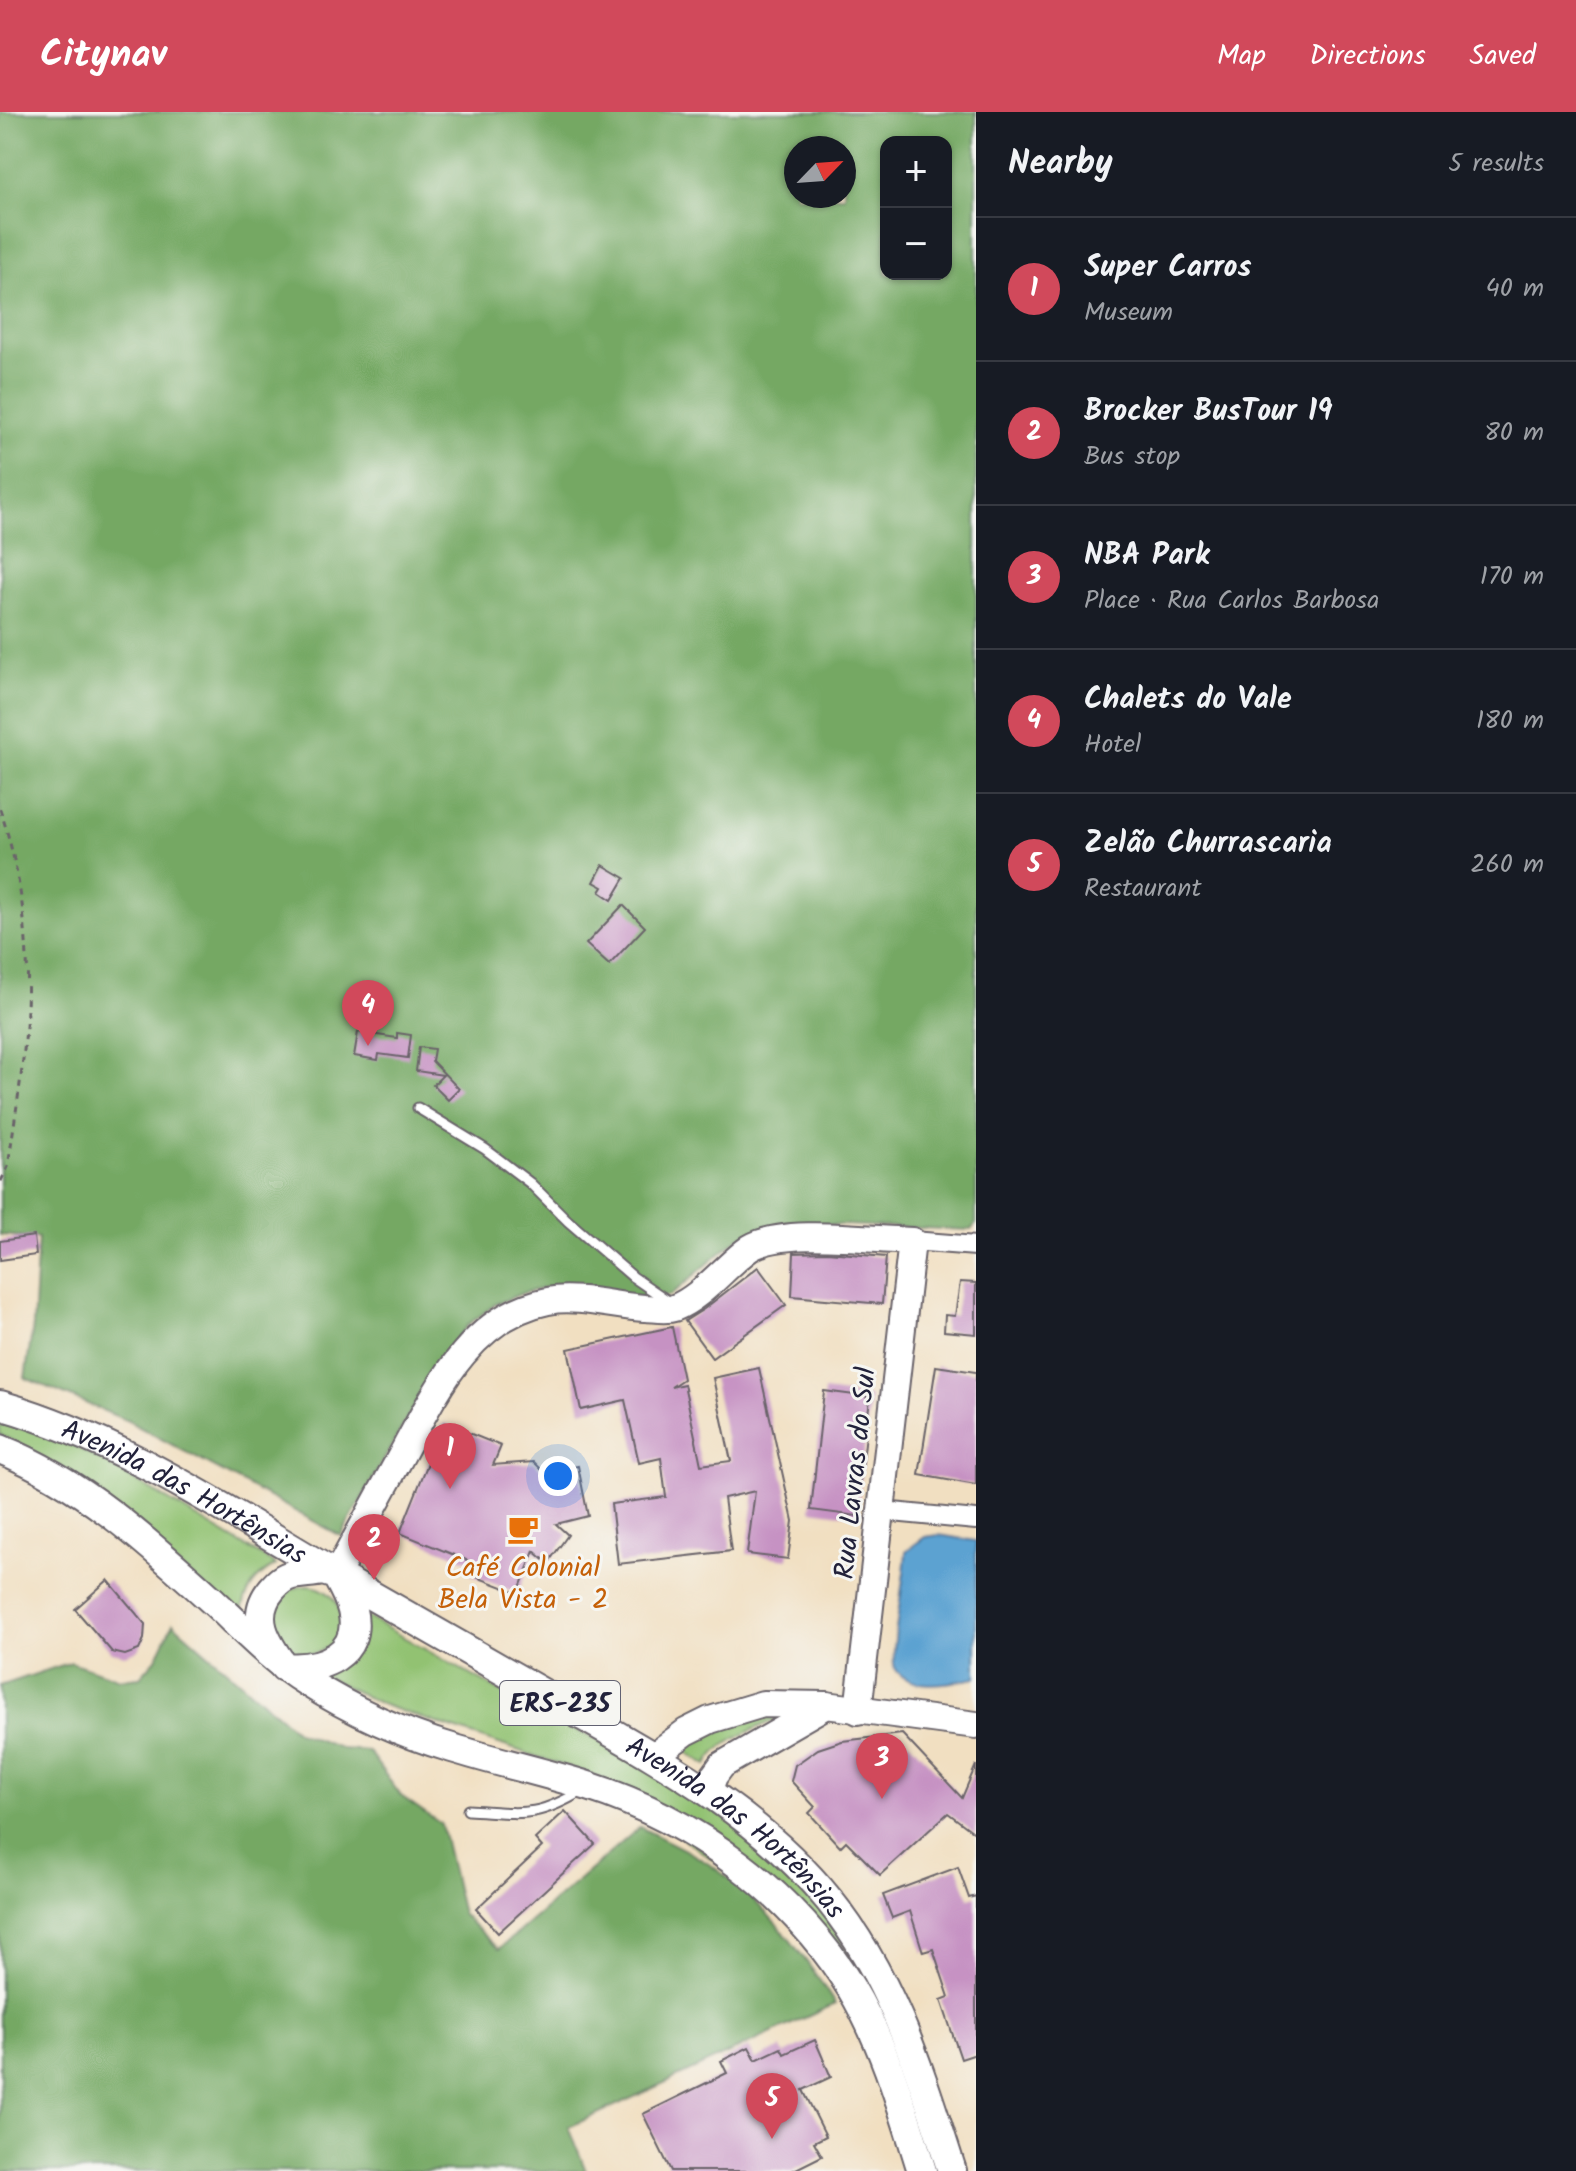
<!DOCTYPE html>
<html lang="en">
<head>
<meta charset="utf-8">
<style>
  :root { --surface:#171b24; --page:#242831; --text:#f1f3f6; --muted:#9ea1a6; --line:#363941; --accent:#d1495b }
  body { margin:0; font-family:Kalam,sans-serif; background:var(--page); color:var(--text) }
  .controls { position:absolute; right:24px; top:24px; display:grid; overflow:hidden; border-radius:16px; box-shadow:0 2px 6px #0004 }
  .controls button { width:72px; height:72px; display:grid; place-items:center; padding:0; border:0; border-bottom:2px solid var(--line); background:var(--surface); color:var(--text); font:40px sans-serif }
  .compass { position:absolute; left:784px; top:24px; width:72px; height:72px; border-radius:50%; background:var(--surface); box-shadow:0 2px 6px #0004; rotate:65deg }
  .you { position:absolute; left:558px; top:1364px; width:28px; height:28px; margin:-20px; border:6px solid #fff; border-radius:50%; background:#1a73e8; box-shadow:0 0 0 12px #1a73e833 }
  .badge { display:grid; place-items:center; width:52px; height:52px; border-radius:50%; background:var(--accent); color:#fff; font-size:26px; font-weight:700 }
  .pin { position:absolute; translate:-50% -66px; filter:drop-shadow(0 2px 4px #0008) }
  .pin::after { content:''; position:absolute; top:42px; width:28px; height:24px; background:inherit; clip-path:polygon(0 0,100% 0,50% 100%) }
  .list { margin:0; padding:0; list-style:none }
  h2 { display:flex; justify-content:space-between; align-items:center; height:104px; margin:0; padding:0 32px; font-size:34px }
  h2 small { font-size:26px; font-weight:400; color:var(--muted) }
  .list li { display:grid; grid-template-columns:52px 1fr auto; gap:24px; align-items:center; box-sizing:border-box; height:144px; padding:0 32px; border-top:2px solid var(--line) }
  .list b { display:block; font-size:30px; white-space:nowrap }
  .list p { margin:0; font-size:26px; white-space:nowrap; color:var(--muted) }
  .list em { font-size:26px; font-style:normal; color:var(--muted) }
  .map { position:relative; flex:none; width:976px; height:2059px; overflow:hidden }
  header { display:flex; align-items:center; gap:48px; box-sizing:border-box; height:112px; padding:0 40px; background:var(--accent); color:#fff }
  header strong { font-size:38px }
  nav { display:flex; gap:44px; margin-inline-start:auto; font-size:28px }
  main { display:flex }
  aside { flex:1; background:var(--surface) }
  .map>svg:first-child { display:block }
  .green { fill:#92c272; stroke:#5a7256; stroke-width:2 }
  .forest { fill:#75a864; stroke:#4c6550; stroke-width:2; fill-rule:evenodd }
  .water { fill:#5ba2d1; stroke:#3e6286; stroke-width:2 }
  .building { fill:#c692c3 }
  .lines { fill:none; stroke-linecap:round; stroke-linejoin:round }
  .lane-casing { stroke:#6a646a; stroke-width:13 }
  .street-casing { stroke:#6a646a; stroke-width:22 }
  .secondary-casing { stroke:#6a646a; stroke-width:30 }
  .primary-casing { stroke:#6a646a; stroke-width:32 }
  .path { stroke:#6a646a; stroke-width:3; stroke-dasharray:6 6; stroke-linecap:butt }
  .lane { stroke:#fff; stroke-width:9 }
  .street { stroke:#fff; stroke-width:18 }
  .secondary { stroke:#fff; stroke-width:26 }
  .primary { stroke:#fff; stroke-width:28 }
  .labels { text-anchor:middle; stroke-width:6; stroke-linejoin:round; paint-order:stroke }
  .shield { fill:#f6f6f2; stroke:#626272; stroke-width:2 }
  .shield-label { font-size:26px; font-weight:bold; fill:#22223b }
  .street-label { font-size:28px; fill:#22223b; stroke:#f6f6f2 }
  .food-label { font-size:28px; fill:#c56008; stroke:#f6f6f2 }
</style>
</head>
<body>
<header>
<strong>Citynav</strong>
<nav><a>Map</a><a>Directions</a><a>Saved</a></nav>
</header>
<main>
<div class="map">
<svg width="976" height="2059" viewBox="0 0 976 2059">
  <rect width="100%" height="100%" fill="#f6f6f2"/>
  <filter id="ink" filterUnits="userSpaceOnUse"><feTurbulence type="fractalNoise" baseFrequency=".0125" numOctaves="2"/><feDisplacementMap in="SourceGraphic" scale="16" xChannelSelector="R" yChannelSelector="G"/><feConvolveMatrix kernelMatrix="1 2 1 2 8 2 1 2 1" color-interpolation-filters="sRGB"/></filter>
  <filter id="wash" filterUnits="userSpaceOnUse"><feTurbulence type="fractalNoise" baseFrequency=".006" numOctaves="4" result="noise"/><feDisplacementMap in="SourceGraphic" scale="32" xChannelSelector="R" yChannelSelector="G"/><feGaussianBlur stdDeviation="1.8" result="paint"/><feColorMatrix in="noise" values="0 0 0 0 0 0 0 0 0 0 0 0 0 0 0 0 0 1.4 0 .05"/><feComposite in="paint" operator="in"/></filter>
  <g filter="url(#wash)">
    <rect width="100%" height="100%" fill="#f1dfc1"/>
    <g class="green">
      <path d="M 0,1304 L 61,1327 L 101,1348 L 276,1453 C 254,1465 246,1479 241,1503 L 18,1331 L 0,1323 Z"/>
      <circle cx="307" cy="1508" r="34"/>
      <path d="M 360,1501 L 543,1603 L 634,1644 L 750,1723 L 817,1791 L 878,1885 L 937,2048 L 839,1838 L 597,1665 L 383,1593 L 320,1562 Z"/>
      <path d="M 773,1597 L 781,1605 C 758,1617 718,1628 707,1653 L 680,1636 L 693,1626 Z"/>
    </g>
    <g class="forest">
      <path d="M 0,0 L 976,0 L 976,1112 L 971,1118 L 791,1111 L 761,1117 L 737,1127 L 671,1183 L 654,1187 L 583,1176 L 550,1175 L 523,1181 L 496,1192 L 469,1212 L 444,1241 L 341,1424 L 128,1309 L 25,1266 L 33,1214 L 38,1126 L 0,1123 ZM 886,30 L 946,30 L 946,162 L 886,162 ZM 796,36 L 844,36 L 844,84 L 796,84 Z"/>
      <path d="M 173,1511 L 297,1620 L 343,1637 L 368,1639 L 401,1684 L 441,1712 L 462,1802 L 499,1837 L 640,1715 C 660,1726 682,1735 701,1747 C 758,1782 800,1836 835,1892 L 569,2015 L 586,2059 L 0,2059 L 0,1574 L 71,1550 L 120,1567 L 140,1565 L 156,1547 Z"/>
    </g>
    <path class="water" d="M 939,1423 L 976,1429 L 976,1566 C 953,1570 910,1581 895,1556 C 889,1544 906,1460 906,1439 L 925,1425 Z"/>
    <g id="blocks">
      <g class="building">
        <path d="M 603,753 L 625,766 L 612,788 L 600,780 L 603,775 L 594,770 Z"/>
        <path d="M 623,793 L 645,815 L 609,853 L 586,832 Z"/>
        <path d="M 358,920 L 397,926 L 397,921 L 411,923 L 408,946 L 379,942 L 378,948 L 354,944 Z"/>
        <path d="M 419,935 L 434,937 L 432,949 L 459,977 L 448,988 L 433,973 L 443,963 L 416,959 Z"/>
        <path d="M 34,1124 L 36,1143 L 0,1148 L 0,1129 Z"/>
        <path d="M 827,1140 L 886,1145 L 882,1192 L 792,1184 L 794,1141 Z"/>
        <path d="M 758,1155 L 786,1193 L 712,1246 L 685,1209 L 704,1197 Z"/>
        <path d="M 960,1170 L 976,1171 L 976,1222 L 944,1219 L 945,1203 L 955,1204 Z"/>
        <path d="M 672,1215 L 683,1267 L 671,1275 L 684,1272 L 701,1353 L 731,1349 L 713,1266 L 759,1256 L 793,1409 L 788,1447 L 747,1442 L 755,1379 L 724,1386 L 731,1439 L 618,1452 L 611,1392 L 666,1385 L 661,1346 L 639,1351 L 625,1288 L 581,1298 L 568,1237 Z"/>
        <path d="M 936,1254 L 976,1260 L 976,1373 L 919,1363 Z"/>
        <path d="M 824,1279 L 870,1285 L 857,1404 L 811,1398 Z"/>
        <path d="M 444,1311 L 501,1334 L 493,1353 L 534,1350 L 545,1361 L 578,1354 L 588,1404 L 556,1412 L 568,1423 L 548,1451 L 534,1439 L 518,1481 L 471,1463 L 474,1451 L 400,1421 Z"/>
        <path d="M 108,1468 L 145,1512 L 144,1527 L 139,1538 L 125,1543 L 112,1540 L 75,1497 Z"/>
        <path d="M 902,1622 L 962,1686 L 976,1653 L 976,1722 L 948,1701 L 880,1763 L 846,1729 L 840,1735 L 809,1701 L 815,1695 L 791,1669 L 795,1653 L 818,1637 L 842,1629 Z"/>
        <path d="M 565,1699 L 595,1732 L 498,1821 L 476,1797 L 542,1735 L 535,1727 Z"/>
        <path d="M 958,1755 L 969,1786 L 976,1784 L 976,1942 L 961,1947 L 941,1888 L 949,1885 L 933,1837 L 923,1840 L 910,1799 L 892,1806 L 883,1783 Z"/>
        <path d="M 815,1928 L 831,1965 L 803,1978 L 826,2024 L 814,2030 L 822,2044 L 792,2059 L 671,2059 L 643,2002 L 727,1961 L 721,1949 L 749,1935 L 756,1948 L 781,1936 L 784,1942 Z"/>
      </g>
    </g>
  </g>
  <g filter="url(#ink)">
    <use href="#blocks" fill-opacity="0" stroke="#6a646a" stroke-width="2"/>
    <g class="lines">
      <defs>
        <g id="lane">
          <path d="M 418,996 L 485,1037 L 530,1071 L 568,1109 L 633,1165 L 671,1191"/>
          <path d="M 468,1698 C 521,1701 535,1707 583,1678"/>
        </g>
        <g id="street">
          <path d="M 912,1129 L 976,1134"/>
          <path d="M 882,1399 L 976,1408"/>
        </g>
        <g id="secondary">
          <path d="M 336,1463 C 357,1424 379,1385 400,1346 C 434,1283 469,1204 548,1189 C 575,1183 615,1194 644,1196 C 654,1196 665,1199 674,1196 C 701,1186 726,1153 750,1136 C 783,1115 871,1128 912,1129 L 858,1599"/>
          <path d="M 654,1644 L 686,1620 L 710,1608 L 763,1592 L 826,1593 L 976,1613"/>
          <path d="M 709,1678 L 714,1664 L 722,1653 L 826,1593"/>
        </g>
        <g id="primary">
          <path id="s1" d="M 0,1293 C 133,1331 249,1414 369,1482 C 437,1521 506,1560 574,1599 C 667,1652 760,1703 829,1788 C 893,1867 921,1963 952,2059"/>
          <path d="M 0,1337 C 81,1369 150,1432 214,1490 C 244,1518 272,1548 307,1570 C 351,1598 401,1621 452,1636 C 497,1650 543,1660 588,1674 C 694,1708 793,1780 851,1876 C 884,1931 903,1998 922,2059"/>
          <path d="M 323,1459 L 336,1463 C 342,1474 349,1486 352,1498 C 363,1544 321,1558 284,1555 C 266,1530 249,1504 272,1477 C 278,1470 283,1465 292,1463 C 302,1461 313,1461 323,1459 Z"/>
        </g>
      </defs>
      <use href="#lane" class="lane-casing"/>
      <use href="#street" class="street-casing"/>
      <use href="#secondary" class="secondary-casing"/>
      <use href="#primary" class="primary-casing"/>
      <path class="path" d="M 0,697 C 21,760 30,831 27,897 C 25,950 15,1003 8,1055 L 0,1071"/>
      <use href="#lane" class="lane"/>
      <use href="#street" class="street"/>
      <use href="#secondary" class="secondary"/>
      <use href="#primary" class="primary"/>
    </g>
  </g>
  <defs>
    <symbol id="cafe-bare" viewBox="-9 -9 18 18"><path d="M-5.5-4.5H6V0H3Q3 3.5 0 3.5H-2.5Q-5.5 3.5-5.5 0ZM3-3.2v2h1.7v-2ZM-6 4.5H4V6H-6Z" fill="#e8710a" stroke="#f6f6f2" stroke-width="2.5" paint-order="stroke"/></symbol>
  </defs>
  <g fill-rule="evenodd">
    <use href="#cafe-bare" x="501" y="1395" width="44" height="44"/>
  </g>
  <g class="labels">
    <rect class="shield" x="500" y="1569" width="120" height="44" rx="6"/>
    <g class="shield-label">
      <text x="560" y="1600">ERS-235</text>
    </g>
    <g class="street-label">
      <text transform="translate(854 1361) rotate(-84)" y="10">Rua Lavras do Sul</text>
      <text dy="10" stroke="none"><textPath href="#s1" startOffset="204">Avenida das Hortênsias</textPath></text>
      <text dy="10" stroke="none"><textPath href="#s1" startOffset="852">Avenida das Hortênsias</textPath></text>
    </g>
    <g class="food-label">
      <text x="523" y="1464">Café Colonial<tspan x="523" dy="32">Bela Vista - 2</tspan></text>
    </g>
  </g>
</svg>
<div class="controls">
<button>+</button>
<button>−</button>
</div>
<svg class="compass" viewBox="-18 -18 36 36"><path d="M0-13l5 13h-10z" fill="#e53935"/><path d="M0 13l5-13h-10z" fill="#9ea1a6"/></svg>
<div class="you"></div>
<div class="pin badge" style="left:450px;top:1377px">1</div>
<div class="pin badge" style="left:374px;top:1468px">2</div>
<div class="pin badge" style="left:882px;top:1687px">3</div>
<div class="pin badge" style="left:368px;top:934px">4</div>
<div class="pin badge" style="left:772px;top:2027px">5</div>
</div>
<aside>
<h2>Nearby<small>5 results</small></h2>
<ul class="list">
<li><span class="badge">1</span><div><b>Super Carros</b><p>Museum</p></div><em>40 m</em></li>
<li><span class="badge">2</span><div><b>Brocker BusTour 19</b><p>Bus stop</p></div><em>80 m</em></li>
<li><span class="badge">3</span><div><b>NBA Park</b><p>Place · Rua Carlos Barbosa</p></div><em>170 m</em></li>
<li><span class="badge">4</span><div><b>Chalets do Vale</b><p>Hotel</p></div><em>180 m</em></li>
<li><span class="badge">5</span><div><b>Zelão Churrascaria</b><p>Restaurant</p></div><em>260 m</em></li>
</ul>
</aside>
</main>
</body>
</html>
